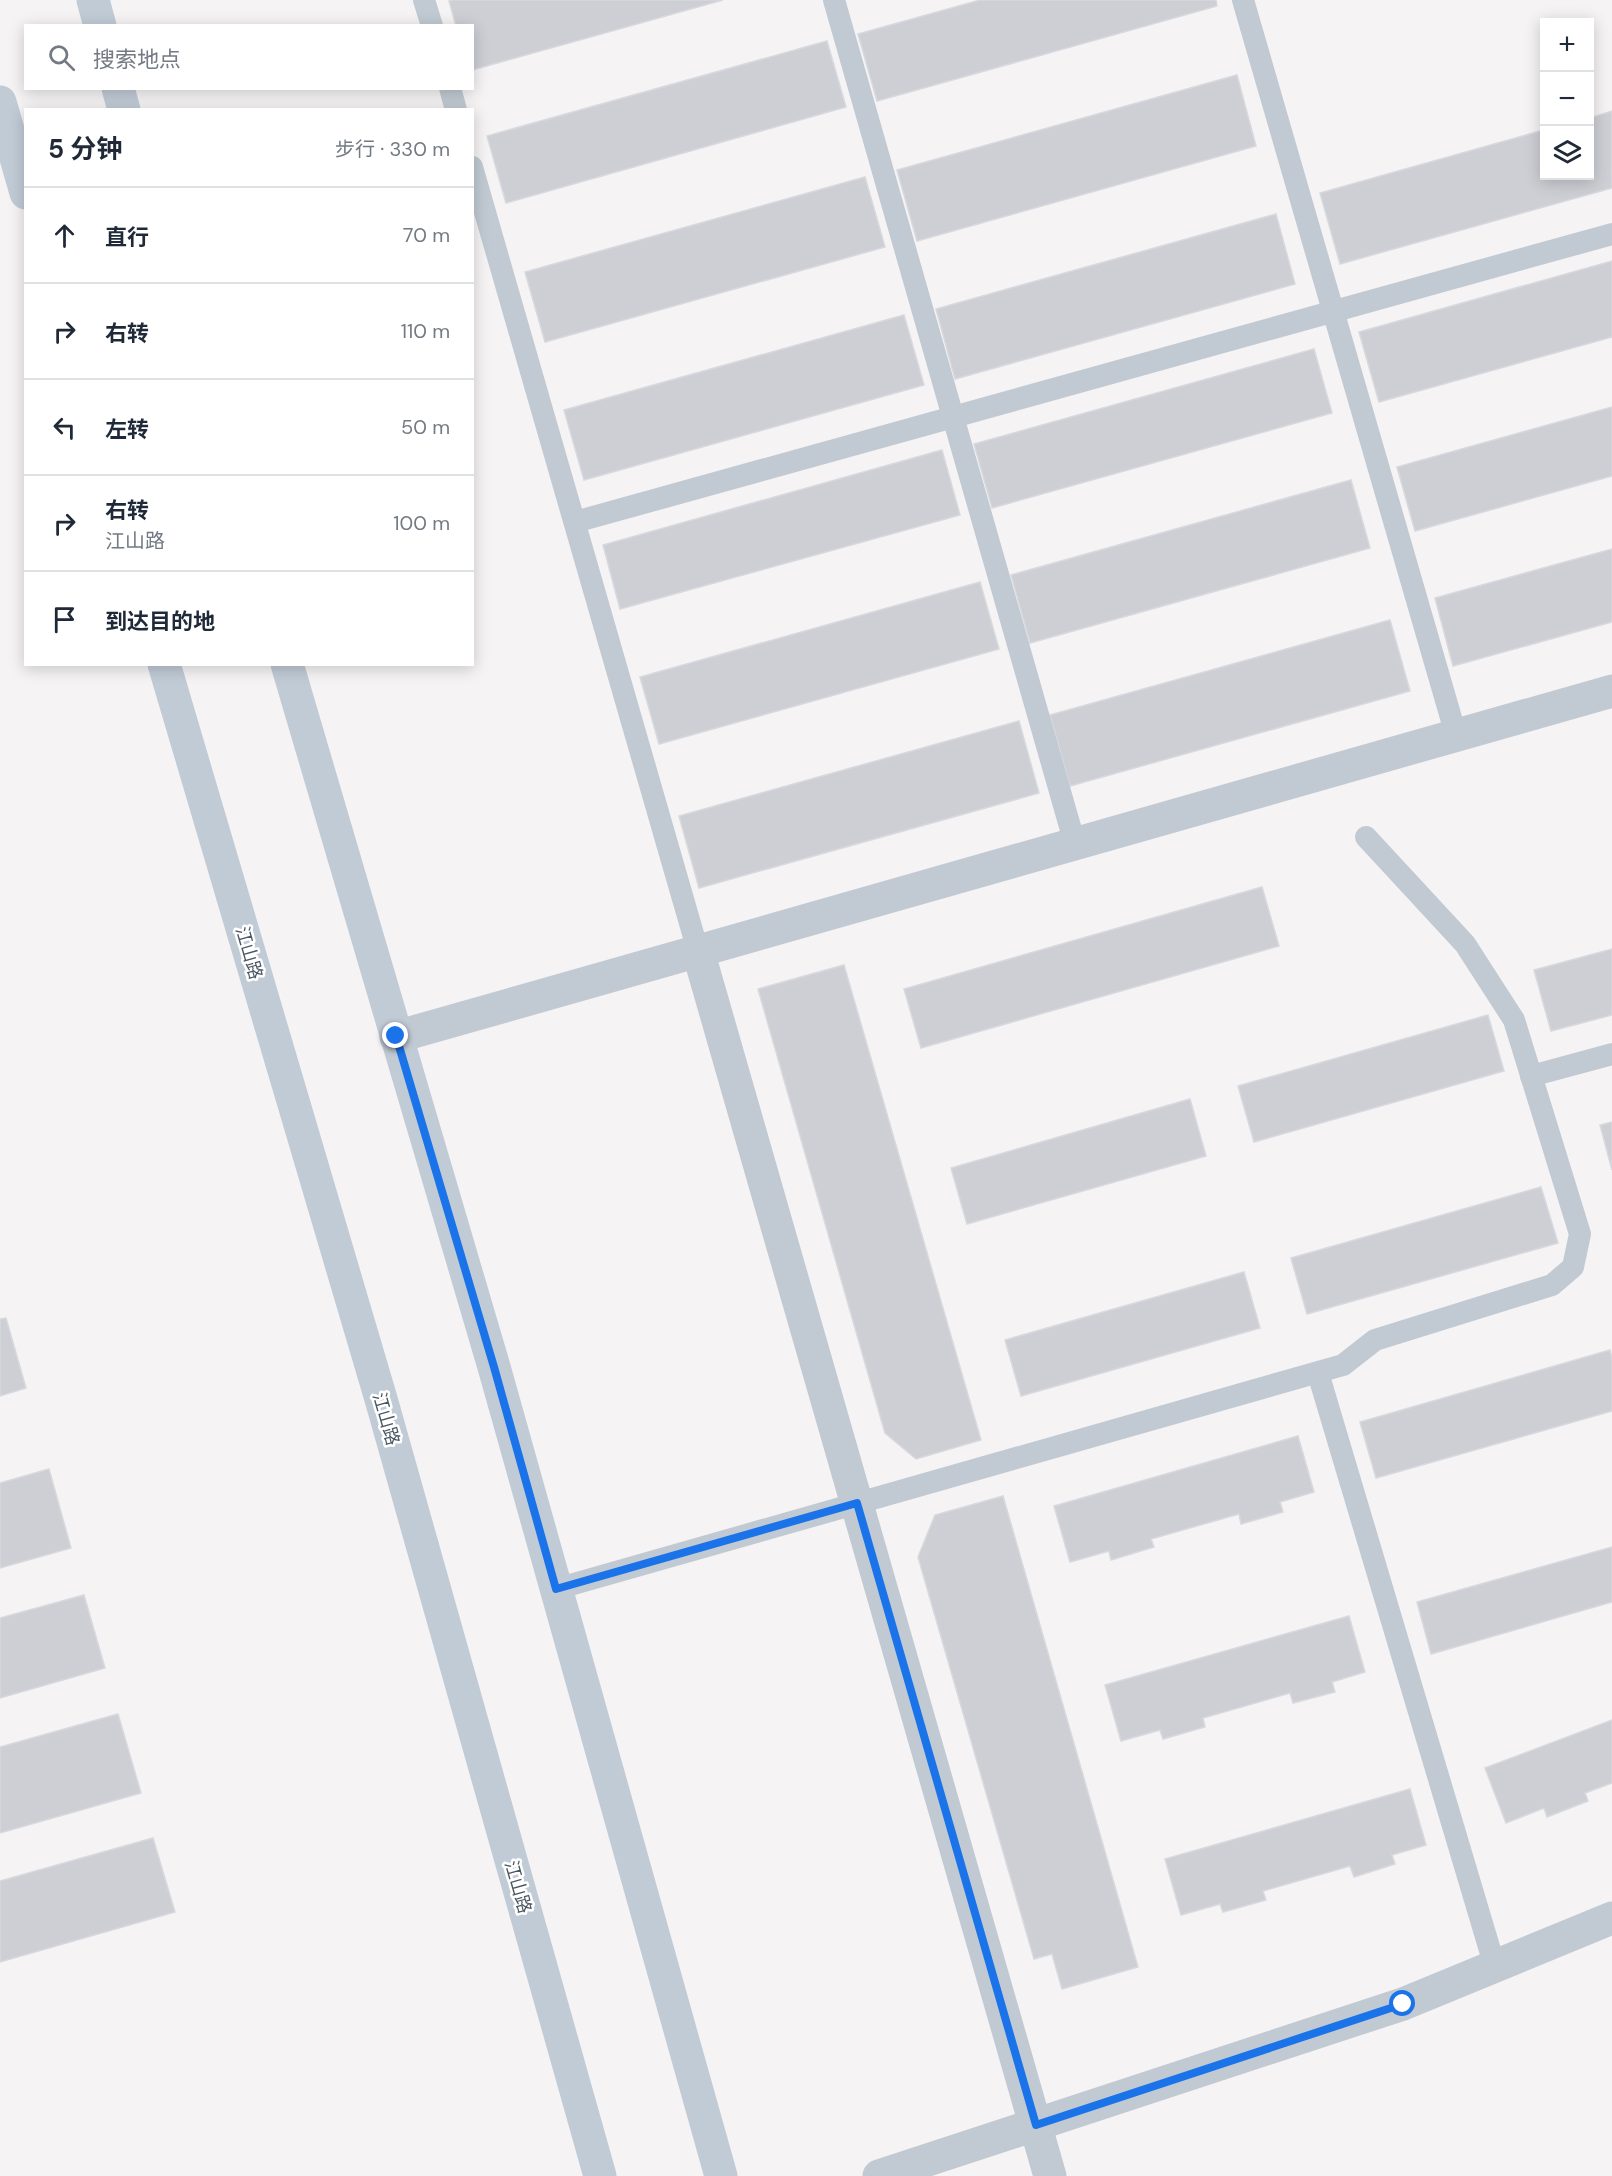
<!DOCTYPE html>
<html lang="zh">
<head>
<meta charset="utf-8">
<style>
  :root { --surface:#fff; --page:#f2f2f3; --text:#1f2937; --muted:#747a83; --line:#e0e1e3 }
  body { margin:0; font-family:"DM Sans","Noto Sans SC",sans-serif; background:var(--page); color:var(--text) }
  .controls { position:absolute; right:18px; top:18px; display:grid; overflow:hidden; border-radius:0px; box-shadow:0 3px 15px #0003 }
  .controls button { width:54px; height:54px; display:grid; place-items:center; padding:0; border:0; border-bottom:2px solid var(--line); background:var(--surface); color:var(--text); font:30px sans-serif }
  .stop { position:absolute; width:18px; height:18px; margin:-14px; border:4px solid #1a73e8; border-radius:50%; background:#fff }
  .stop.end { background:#1a73e8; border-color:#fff; box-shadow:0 2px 6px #0008 }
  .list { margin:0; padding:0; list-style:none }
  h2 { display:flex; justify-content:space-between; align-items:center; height:78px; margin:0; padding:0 24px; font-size:26px }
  h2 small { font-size:20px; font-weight:400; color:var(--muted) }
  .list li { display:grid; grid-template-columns:39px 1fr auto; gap:18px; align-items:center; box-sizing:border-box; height:96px; padding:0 24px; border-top:2px solid var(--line) }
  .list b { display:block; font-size:22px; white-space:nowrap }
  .list p { margin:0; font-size:20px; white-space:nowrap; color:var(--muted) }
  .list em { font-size:20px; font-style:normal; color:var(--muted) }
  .icon { flex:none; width:33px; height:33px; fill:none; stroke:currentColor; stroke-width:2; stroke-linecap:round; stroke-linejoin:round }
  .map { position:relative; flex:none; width:1612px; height:2176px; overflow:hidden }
  .search { position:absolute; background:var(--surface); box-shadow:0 3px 15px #0003; left:24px; top:24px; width:450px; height:66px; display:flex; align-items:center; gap:15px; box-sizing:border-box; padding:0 21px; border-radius:0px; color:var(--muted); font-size:22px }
  .panel { position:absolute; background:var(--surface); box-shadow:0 3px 15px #0003; left:24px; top:108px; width:450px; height:558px; border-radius:0px }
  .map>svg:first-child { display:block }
  .building { fill:#cdcfd5; stroke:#d7d9de; stroke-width:1.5 }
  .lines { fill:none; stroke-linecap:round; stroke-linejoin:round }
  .service { stroke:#c1cad2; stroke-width:22 }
  .minor { stroke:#c1cad2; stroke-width:33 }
  .secondary { stroke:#c1cbd6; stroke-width:33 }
  .route { stroke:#1a73e8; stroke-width:8 }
  .labels { text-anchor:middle; stroke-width:5; stroke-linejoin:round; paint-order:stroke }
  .street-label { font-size:18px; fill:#4a5661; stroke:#fff }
</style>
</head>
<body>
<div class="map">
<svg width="1612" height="2176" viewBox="0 0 1612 2176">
  <rect width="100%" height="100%" fill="#f5f3f3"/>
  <g class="building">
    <path d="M 453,0 L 723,0 L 472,70 L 472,26 L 456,26 L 449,1 Z"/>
    <path d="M 980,0 L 1216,0 L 1217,6 L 877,101 L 858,34 Z"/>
    <path d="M 827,41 L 846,107 L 506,203 L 487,136 Z"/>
    <path d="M 1237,75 L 1256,146 L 917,241 L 897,170 Z"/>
    <path d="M 1612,111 L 1612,188 L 1340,264 L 1320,193 L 1544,130 L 1544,176 L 1590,176 L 1590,118 Z"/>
    <path d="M 865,177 L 885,247 L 545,342 L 525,272 Z"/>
    <path d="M 1276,214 L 1295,284 L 955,379 L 936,309 Z"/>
    <path d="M 1612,261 L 1612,337 L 1379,402 L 1359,332 Z"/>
    <path d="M 904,315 L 924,385 L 584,480 L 564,410 Z"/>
    <path d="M 1314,349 L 1332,413 L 992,508 L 974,444 Z"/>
    <path d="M 1612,407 L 1612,476 L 1415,531 L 1397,467 Z"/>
    <path d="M 942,450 L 960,515 L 620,609 L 603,545 Z"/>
    <path d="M 1351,480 L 1370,548 L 1030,643 L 1011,575 Z"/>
    <path d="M 1612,549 L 1612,622 L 1453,666 L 1435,598 Z"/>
    <path d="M 980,582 L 999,649 L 659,744 L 640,677 Z"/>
    <path d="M 1390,620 L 1410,691 L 1070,786 L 1050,715 Z"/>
    <path d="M 1019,721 L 1039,793 L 699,888 L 679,816 Z"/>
    <path d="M 1262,887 L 1279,946 L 921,1048 L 904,989 Z"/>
    <path d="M 1612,949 L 1612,1015 L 1551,1031 L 1534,970 Z"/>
    <path d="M 844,965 L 981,1440 L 916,1459 L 885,1433 L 758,989 Z"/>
    <path d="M 1488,1015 L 1504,1071 L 1254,1142 L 1238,1086 Z"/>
    <path d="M 1190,1099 L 1206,1156 L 967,1224 L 951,1168 Z"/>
    <path d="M 1612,1122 L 1612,1170 L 1600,1125 Z"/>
    <path d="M 1541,1187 L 1558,1243 L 1307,1314 L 1291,1258 Z"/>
    <path d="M 1244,1272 L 1260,1328 L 1021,1396 L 1005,1340 Z"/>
    <path d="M 6,1318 L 26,1388 L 0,1396 L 0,1319 Z"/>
    <path d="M 1610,1350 L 1612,1358 L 1612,1411 L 1376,1478 L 1360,1422 Z"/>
    <path d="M 1298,1436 L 1314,1492 L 1280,1502 L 1283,1512 L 1241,1524 L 1239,1514 L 1151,1539 L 1154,1547 L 1111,1560 L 1109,1551 L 1070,1562 L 1054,1506 Z"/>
    <path d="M 49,1469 L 71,1548 L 0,1568 L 0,1483 Z"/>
    <path d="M 1003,1496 L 1138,1967 L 1062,1989 L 1052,1954 L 1034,1959 L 918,1557 L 935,1515 Z"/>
    <path d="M 1612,1547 L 1612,1602 L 1431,1654 L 1417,1602 Z"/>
    <path d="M 84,1595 L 105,1668 L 0,1698 L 0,1618 Z"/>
    <path d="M 1349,1616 L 1365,1672 L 1332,1682 L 1335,1692 L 1293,1703 L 1290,1693 L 1203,1718 L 1205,1727 L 1163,1739 L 1160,1730 L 1121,1741 L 1105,1685 Z"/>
    <path d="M 118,1714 L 141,1793 L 0,1833 L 0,1747 Z"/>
    <path d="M 1612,1720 L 1612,1783 L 1585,1793 L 1588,1801 L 1547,1817 L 1544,1808 L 1506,1823 L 1485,1768 Z"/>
    <path d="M 1410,1789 L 1426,1845 L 1392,1855 L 1395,1864 L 1354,1877 L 1350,1866 L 1263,1891 L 1266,1900 L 1223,1912 L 1220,1904 L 1181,1915 L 1165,1859 Z"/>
    <path d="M 153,1838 L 175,1912 L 0,1962 L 0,1881 Z"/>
  </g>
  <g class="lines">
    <g class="service">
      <path d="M 424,0 L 432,26"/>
      <path d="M 834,0 L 1075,844"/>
      <path d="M 1243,0 L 1456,735"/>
      <path d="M 450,88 L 456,110"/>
      <path d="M 472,167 L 698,951"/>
      <path d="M 575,522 L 1612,234"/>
      <path d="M 1531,1076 L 1612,1054"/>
      <path d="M 1318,1373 L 1495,1967"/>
      <path d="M 556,1589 L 1343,1365 L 1375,1340 L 1552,1285 L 1573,1267 L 1580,1234 L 1514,1020 L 1465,944 L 1366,837"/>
    </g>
    <g class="minor">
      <path d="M 698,951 L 1050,2176"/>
      <path d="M 396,1037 L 1612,691"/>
      <path d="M 879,2176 L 1403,2004 L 1612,1918"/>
    </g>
    <g class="secondary">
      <path d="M 93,0 L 100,26"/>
      <path d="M 118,88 L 124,110"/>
      <path d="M 0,102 L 26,193"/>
      <path d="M 164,664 L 381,1399 L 600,2176"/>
      <path d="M 287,664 L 494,1367 L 721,2176"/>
    </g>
  </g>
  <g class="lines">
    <path class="route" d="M 396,1036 L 494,1367 L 556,1589 L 857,1503 L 1036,2125 L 1403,2004"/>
  </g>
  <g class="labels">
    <g class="street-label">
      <text transform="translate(249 953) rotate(74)" y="6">江山路</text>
      <text transform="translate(386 1419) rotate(74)" y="6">江山路</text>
      <text transform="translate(518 1887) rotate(74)" y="6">江山路</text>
    </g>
  </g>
</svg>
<div class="controls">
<button>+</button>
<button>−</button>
<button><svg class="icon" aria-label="layers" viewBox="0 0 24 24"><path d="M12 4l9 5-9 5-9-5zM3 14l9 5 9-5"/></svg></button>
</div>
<div class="stop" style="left:1403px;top:2004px"></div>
<div class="stop end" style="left:396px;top:1036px"></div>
<div class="search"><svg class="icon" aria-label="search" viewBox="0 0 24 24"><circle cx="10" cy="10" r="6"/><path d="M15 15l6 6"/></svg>搜索地点</div>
<section class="panel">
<h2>5 分钟<small>步行 · 330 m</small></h2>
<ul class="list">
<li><svg class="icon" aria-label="ahead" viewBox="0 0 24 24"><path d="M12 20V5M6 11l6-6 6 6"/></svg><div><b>直行</b></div><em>70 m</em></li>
<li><svg class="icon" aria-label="right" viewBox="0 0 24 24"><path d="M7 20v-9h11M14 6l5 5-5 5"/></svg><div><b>右转</b></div><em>110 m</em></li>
<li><svg class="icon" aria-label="left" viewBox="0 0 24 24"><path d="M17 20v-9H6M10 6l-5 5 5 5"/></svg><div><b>左转</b></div><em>50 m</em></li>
<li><svg class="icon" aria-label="right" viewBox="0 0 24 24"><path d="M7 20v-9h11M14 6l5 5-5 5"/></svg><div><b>右转</b><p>江山路</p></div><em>100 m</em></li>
<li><svg class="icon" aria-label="arrive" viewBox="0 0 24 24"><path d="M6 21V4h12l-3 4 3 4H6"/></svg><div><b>到达目的地</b></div></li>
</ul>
</section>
</div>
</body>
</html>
